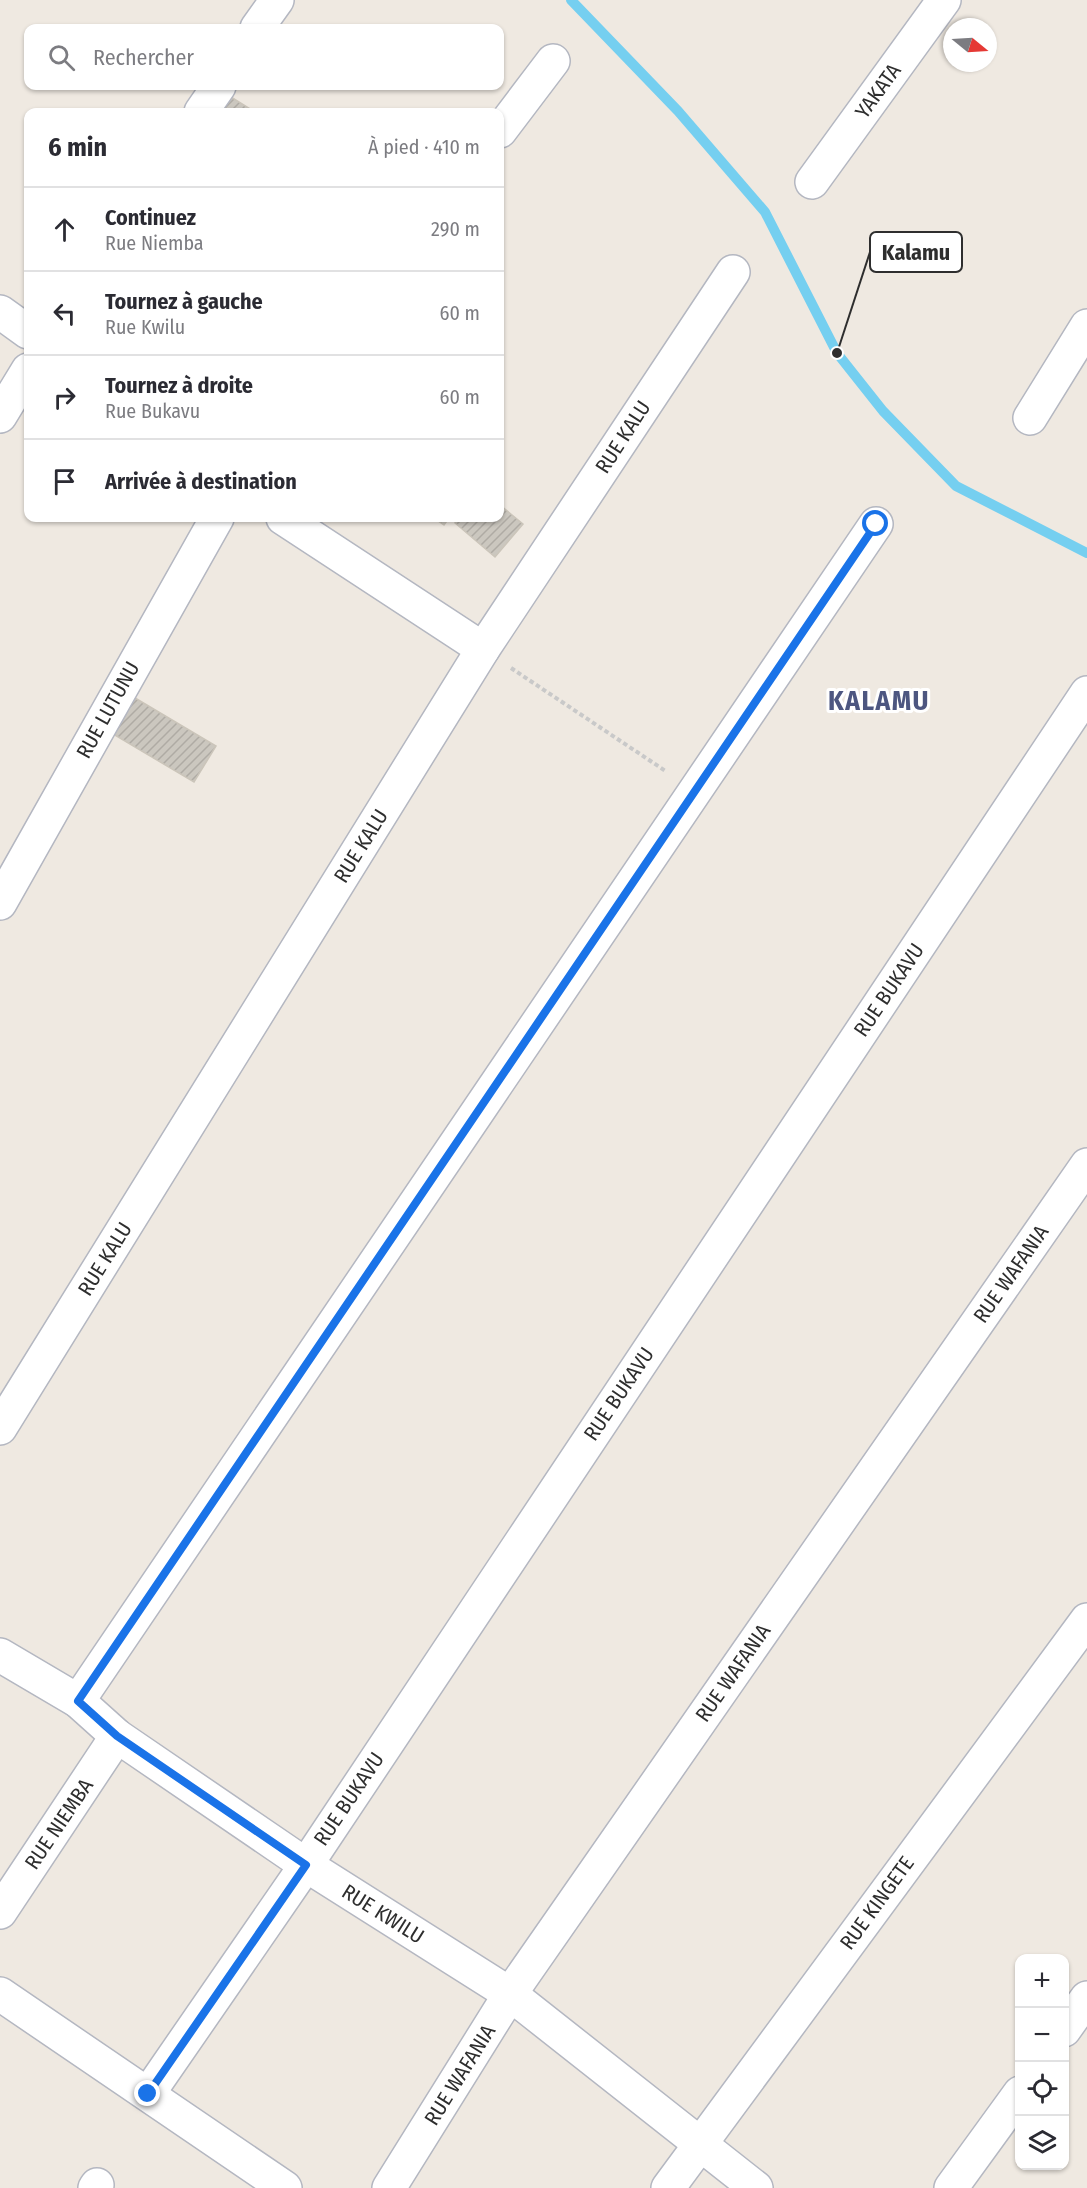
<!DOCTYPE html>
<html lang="fr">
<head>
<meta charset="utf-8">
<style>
  :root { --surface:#fff; --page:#f7f7f7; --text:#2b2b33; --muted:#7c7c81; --line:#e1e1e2 }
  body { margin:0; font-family:"Fira Sans Condensed",sans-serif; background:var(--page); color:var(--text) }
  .controls { position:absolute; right:18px; bottom:18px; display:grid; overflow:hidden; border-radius:12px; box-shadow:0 2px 4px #0004 }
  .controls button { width:54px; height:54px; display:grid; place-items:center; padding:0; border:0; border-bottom:2px solid var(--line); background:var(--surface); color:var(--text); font:30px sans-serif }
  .compass { position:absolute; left:943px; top:18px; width:54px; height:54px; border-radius:50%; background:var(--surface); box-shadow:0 2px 4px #0004; rotate:108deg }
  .stop { position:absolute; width:18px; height:18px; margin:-14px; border:4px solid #1a73e8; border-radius:50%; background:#fff }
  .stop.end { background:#1a73e8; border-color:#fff; box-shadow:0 2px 6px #0008 }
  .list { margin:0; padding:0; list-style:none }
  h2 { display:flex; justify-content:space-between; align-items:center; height:78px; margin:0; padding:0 24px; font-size:26px }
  h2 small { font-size:20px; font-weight:400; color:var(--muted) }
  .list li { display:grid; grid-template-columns:39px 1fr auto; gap:18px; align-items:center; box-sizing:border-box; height:84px; padding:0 24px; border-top:2px solid var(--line) }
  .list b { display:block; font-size:22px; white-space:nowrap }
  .list p { margin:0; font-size:20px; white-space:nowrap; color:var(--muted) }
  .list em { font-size:20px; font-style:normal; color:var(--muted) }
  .icon { flex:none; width:33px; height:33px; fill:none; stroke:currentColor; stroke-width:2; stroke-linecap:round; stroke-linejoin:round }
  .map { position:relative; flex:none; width:1087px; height:2188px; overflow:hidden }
  .search { position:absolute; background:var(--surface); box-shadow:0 2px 4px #0004; left:24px; top:24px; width:480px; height:66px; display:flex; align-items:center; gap:15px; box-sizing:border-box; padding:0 21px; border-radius:12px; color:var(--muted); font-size:22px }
  .panel { position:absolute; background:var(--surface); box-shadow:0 2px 4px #0004; left:24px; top:108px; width:480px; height:414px; border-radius:12px }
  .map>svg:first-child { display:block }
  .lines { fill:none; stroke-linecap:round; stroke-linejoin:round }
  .stream { stroke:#75cff0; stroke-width:10 }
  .building { fill:url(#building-hatch); stroke:#cbc5ba; stroke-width:1.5 }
  .minor-casing { stroke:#b4b7c1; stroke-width:36 }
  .tertiary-casing { stroke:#b4b7c1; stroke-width:36 }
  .path { stroke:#c9c9c9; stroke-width:4; stroke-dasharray:4.5 3; stroke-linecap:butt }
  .minor { stroke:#fff; stroke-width:33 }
  .tertiary { stroke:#fff; stroke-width:33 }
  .route { stroke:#1a73e8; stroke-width:8 }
  .labels { text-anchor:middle; stroke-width:6; stroke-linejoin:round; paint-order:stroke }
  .street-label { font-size:21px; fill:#2e2e2e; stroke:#fff }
  .district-label { font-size:27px; font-weight:bold; letter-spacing:1.5px; fill:#4d5680; stroke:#fff }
  .leader { fill:none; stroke:#2e2e2e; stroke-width:2 }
  .callout-dot { fill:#2e2e2e; stroke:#fff; stroke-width:2 }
  .callout { fill:#fff; stroke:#2e2e2e; stroke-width:2 }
  .callout-label { font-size:22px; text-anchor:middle; font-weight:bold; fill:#2e2e2e }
</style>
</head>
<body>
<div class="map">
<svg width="1087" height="2188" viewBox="0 0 1087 2188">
  <defs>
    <pattern id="building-hatch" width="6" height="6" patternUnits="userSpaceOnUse" patternTransform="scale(1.5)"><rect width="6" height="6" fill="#cbc7bf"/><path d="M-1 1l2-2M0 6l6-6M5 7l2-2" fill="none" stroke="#afaba4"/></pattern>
  </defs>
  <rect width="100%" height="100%" fill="#efe9e1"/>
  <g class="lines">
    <path class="stream" d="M 571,0 L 678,111 L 765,212 L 837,353 L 883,411 L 956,486 L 1087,553"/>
  </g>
  <g class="building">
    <path d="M 223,92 L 255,112 L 209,112 Z"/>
    <path d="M 500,505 L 523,524 L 495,557 L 455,523 L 459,518 L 500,518 Z"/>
    <path d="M 434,518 L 449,518 L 444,525 Z"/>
    <path d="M 130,695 L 216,746 L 194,782 L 108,731 Z"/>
  </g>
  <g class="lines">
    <defs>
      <g id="minor">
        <path d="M 500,131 L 553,61"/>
        <path d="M 812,182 L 944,0"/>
        <path d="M 0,312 L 28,332"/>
        <path d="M 1030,418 L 1087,326"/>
        <path d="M 283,518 L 483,649"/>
        <path d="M 0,903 L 217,518"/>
        <path d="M 0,1428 L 483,649 L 733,272"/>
        <path d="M 0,1655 L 78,1701 L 117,1736 L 306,1865 L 510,1994 L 756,2188"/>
        <path d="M 78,1701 L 876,524"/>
        <path d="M 0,1912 L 117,1736"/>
        <path d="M 0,1994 L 285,2188"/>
        <path d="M 1064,2030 L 1087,1998"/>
        <path d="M 148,2094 L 306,1865 L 1087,693"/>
        <path d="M 95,2188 L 97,2185"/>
        <path d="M 389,2188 L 510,1994 L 1087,1165"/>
        <path d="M 668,2188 L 1087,1620"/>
        <path d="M 951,2188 L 1020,2093"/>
      </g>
      <g id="tertiary">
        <path d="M 257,28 L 277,0"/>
        <path d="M 201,112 L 219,86"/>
        <path d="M 0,416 L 28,370"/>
      </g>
    </defs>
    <use href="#minor" class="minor-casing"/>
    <use href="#tertiary" class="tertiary-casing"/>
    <path class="path" d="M 511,668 L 667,772"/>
    <use href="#minor" class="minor"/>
    <use href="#tertiary" class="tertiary"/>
  </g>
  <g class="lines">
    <path class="route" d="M 148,2094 L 306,1865 L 117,1736 L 78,1701 L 876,524"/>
  </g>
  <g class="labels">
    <g class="street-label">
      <text transform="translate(878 91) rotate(-54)" y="7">YAKATA</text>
      <text transform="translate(623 437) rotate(-57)" y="7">RUE KALU</text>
      <text transform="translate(108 710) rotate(-61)" y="7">RUE LUTUNU</text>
      <text transform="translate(361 846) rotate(-58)" y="7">RUE KALU</text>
      <text transform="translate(889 990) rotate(-56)" y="7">RUE BUKAVU</text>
      <text transform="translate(105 1259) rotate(-58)" y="7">RUE KALU</text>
      <text transform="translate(1011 1274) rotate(-55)" y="7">RUE WAFANIA</text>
      <text transform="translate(619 1394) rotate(-56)" y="7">RUE BUKAVU</text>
      <text transform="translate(733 1673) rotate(-55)" y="7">RUE WAFANIA</text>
      <text transform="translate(349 1799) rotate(-56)" y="7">RUE BUKAVU</text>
      <text transform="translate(59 1824) rotate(-56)" y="7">RUE NIEMBA</text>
      <text transform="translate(877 1903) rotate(-54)" y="7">RUE KINGETE</text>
      <text transform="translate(383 1914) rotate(32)" y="7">RUE KWILU</text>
      <text transform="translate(460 2075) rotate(-58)" y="7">RUE WAFANIA</text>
    </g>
    <g class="district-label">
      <text x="879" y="710">KALAMU</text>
    </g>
  </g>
  <path class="leader" d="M837 353L870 252"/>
  <circle class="callout-dot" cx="837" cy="353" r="6"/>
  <rect class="callout" x="870" y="232" width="92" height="40" rx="6"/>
  <g class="callout-label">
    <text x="916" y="260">Kalamu</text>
  </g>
</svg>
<div class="controls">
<button>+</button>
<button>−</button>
<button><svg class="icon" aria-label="locate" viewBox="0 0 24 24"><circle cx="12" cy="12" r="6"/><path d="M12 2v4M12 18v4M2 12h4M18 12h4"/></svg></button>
<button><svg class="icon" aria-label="layers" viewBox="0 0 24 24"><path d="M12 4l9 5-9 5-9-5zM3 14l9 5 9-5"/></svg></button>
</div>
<svg class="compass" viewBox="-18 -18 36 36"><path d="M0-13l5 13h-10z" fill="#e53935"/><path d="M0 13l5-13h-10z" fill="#7c7c81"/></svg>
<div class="stop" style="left:876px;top:524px"></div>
<div class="stop end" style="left:148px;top:2094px"></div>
<div class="search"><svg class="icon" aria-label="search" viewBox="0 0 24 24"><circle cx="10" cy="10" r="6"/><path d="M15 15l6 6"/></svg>Rechercher</div>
<section class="panel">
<h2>6 min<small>À pied · 410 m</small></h2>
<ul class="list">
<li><svg class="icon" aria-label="ahead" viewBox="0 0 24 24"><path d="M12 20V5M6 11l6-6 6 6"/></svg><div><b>Continuez</b><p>Rue Niemba</p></div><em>290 m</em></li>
<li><svg class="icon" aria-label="left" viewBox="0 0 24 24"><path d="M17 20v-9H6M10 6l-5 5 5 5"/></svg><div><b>Tournez à gauche</b><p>Rue Kwilu</p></div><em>60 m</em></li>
<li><svg class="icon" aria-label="right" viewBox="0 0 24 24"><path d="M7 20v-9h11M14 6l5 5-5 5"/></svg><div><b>Tournez à droite</b><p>Rue Bukavu</p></div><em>60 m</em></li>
<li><svg class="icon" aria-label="arrive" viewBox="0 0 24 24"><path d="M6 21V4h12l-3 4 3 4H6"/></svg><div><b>Arrivée à destination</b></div></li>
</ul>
</section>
</div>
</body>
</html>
